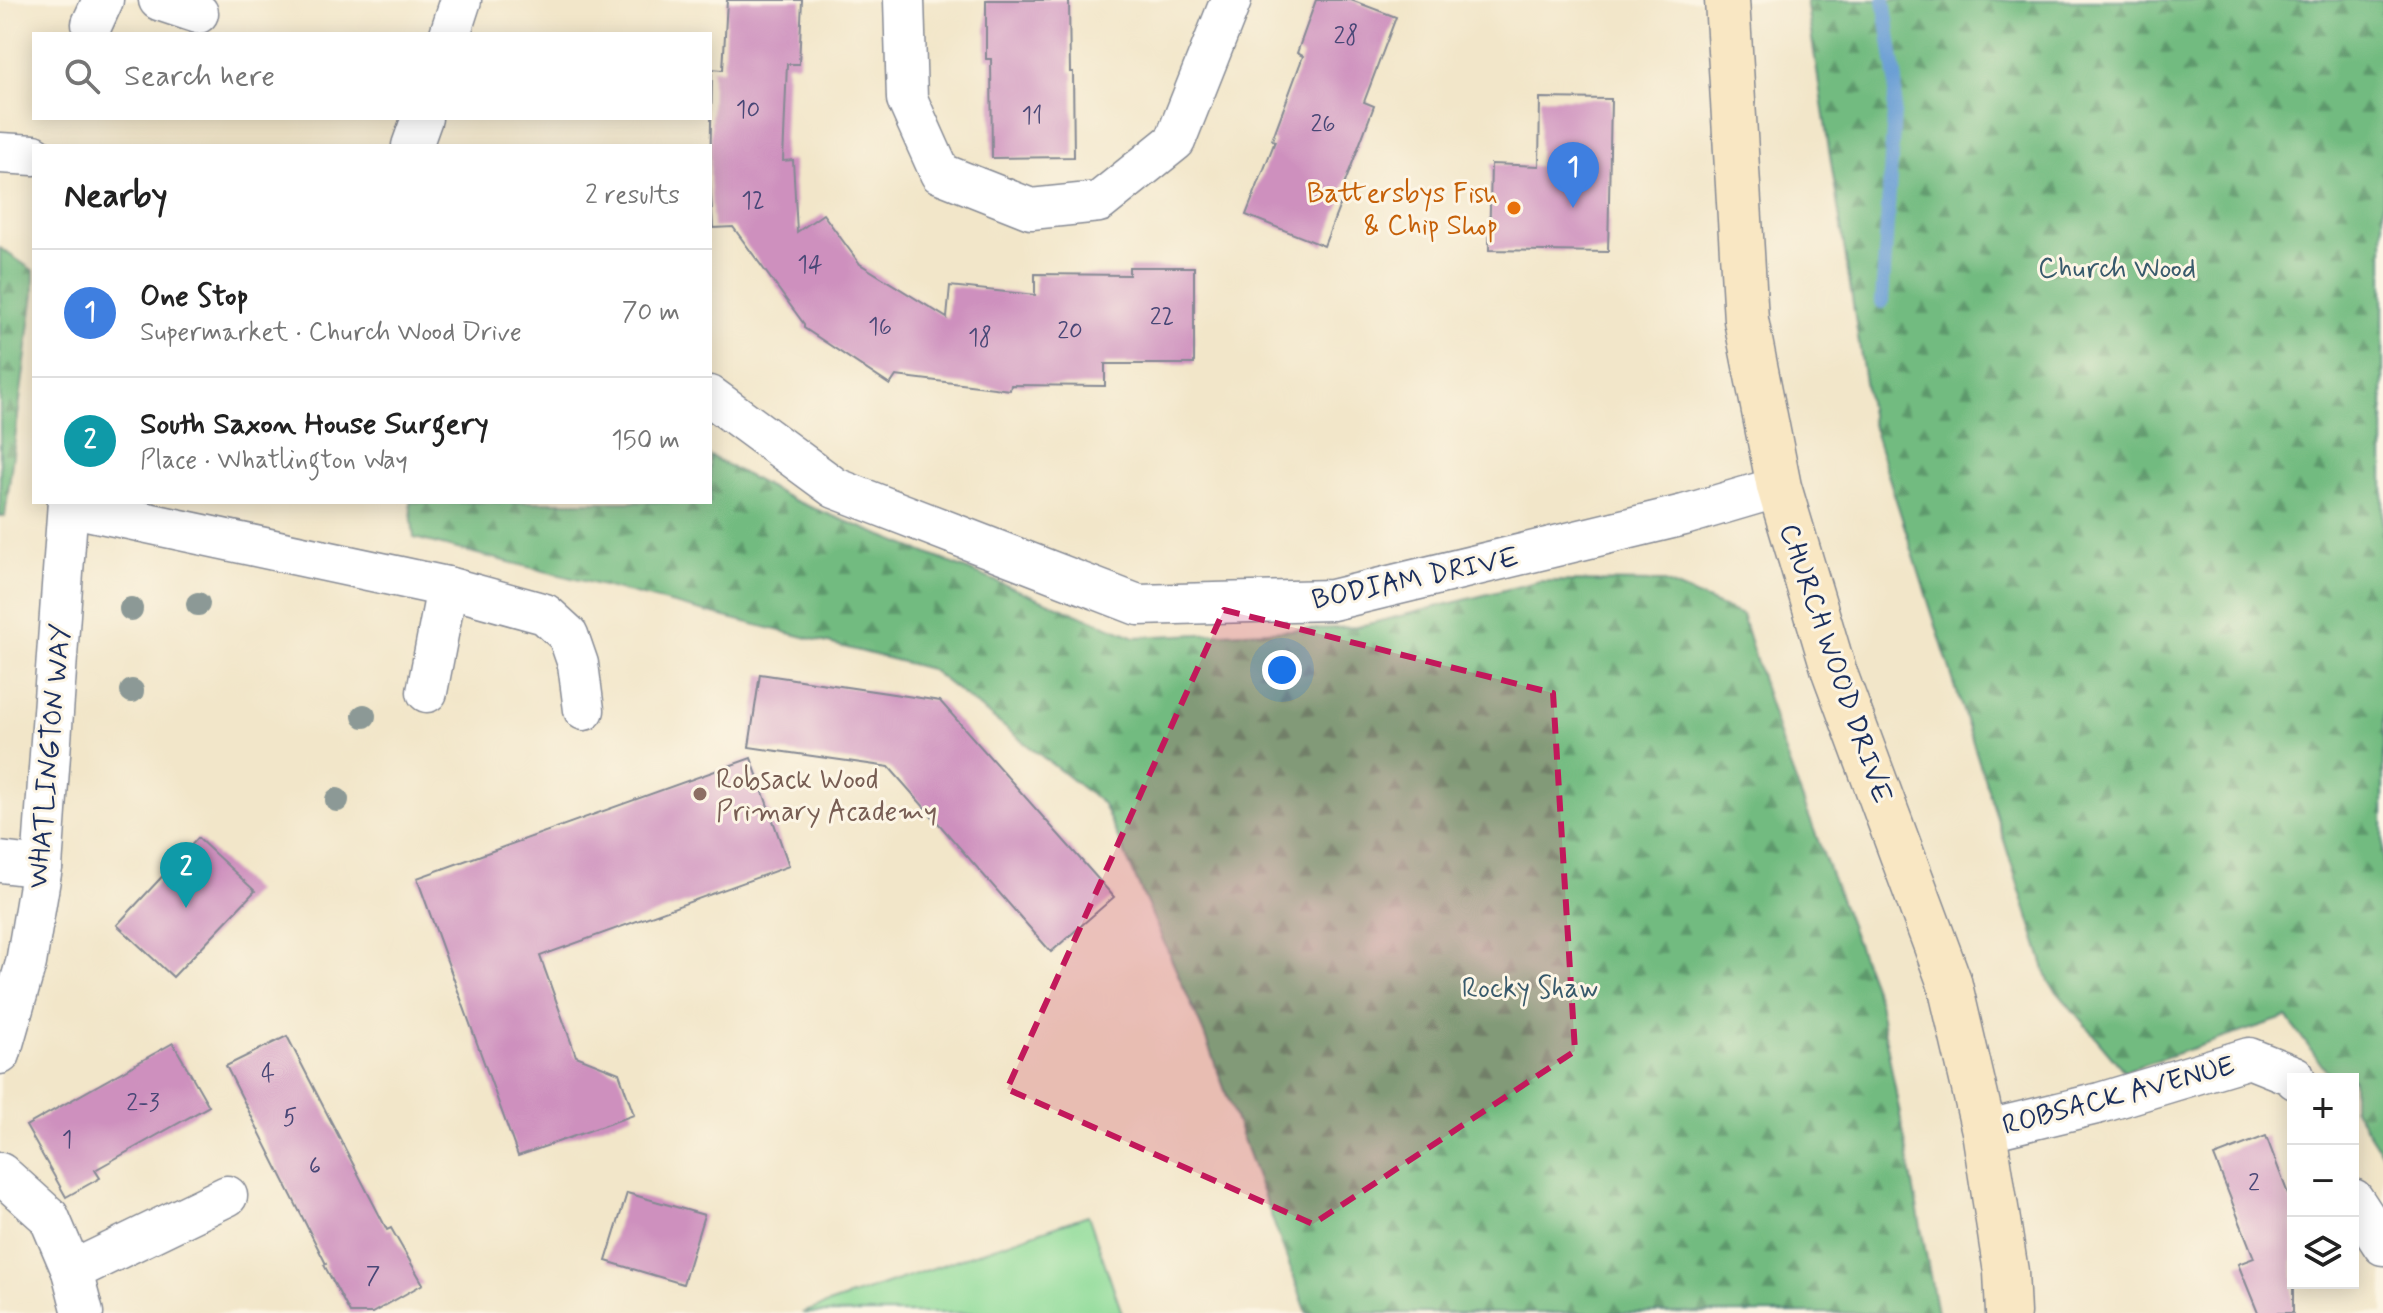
<!DOCTYPE html>
<html lang="en">
<head>
<meta charset="utf-8">
<style>
  :root { --surface:#fff; --page:#f6f6f6; --text:#222; --muted:#767676; --line:#e0e0e0; --accent:#ea580c }
  body { margin:0; font-family:Mynerve,sans-serif; background:var(--page); color:var(--text) }
  .controls { position:absolute; right:24px; bottom:24px; display:grid; overflow:hidden; border-radius:0px; box-shadow:0 4px 20px #0003 }
  .controls button { width:72px; height:72px; display:grid; place-items:center; padding:0; border:0; border-bottom:2px solid var(--line); background:var(--surface); color:var(--text); font:40px sans-serif }
  .you { position:absolute; left:1282px; top:670px; width:28px; height:28px; margin:-20px; border:6px solid #fff; border-radius:50%; background:#1a73e8; box-shadow:0 0 0 12px #1a73e833 }
  .badge { display:grid; place-items:center; width:52px; height:52px; border-radius:50%; background:var(--accent); color:#fff; font-size:26px; font-weight:700 }
  .pin { position:absolute; translate:-50% -66px; filter:drop-shadow(0 2px 4px #0008) }
  .pin::after { content:''; position:absolute; top:42px; width:28px; height:24px; background:inherit; clip-path:polygon(0 0,100% 0,50% 100%) }
  .list { margin:0; padding:0; list-style:none }
  h2 { display:flex; justify-content:space-between; align-items:center; height:104px; margin:0; padding:0 32px; font-size:34px }
  h2 small { font-size:26px; font-weight:400; color:var(--muted) }
  .list li { display:grid; grid-template-columns:52px 1fr auto; gap:24px; align-items:center; box-sizing:border-box; height:128px; padding:0 32px; border-top:2px solid var(--line) }
  .list b { display:block; font-size:30px; white-space:nowrap }
  .list p { margin:0; font-size:26px; white-space:nowrap; color:var(--muted) }
  .list em { font-size:26px; font-style:normal; color:var(--muted) }
  .icon { flex:none; width:44px; height:44px; fill:none; stroke:currentColor; stroke-width:2; stroke-linecap:round; stroke-linejoin:round }
  .map { position:relative; flex:none; width:2383px; height:1313px; overflow:hidden }
  .search { position:absolute; background:var(--surface); box-shadow:0 4px 20px #0003; left:32px; top:32px; width:680px; height:88px; display:flex; align-items:center; gap:20px; box-sizing:border-box; padding:0 28px; border-radius:0px; color:var(--muted); font-size:30px }
  .panel { position:absolute; background:var(--surface); box-shadow:0 4px 20px #0003; left:32px; top:144px; width:680px; height:360px; border-radius:0px }
  .map>svg:first-child { display:block }
  .forest { fill:url(#forest-firs); stroke:#46756f; stroke-width:2 }
  .garden { fill:#8ddb98; stroke:#54857b; stroke-width:2 }
  .lines { fill:none; stroke-linecap:round; stroke-linejoin:round }
  .stream { stroke:#679dd4; stroke-width:14 }
  .building { fill:#ce90be }
  .street-casing { stroke:#868a94; stroke-width:43 }
  .secondary-casing { stroke:#868a94; stroke-width:47 }
  .street { stroke:#fff; stroke-width:40 }
  .secondary { stroke:#f9e7c3; stroke-width:44 }
  .tree { fill:#8c9996 }
  .marked { fill:#c2185b; fill-opacity:0.2; stroke:#c2185b; stroke-width:6; stroke-dasharray:16 10; stroke-linejoin:round }
  .food-dot { fill:#e8710a; stroke:#fcf5e5; stroke-width:3 }
  .education-dot { fill:#8d6e63; stroke:#fcf5e5; stroke-width:3 }
  .labels { text-anchor:middle; stroke-width:6; stroke-linejoin:round; paint-order:stroke }
  .number-label { font-size:24px; fill:#484776 }
  .food-label { font-size:28px; fill:#c56008; stroke:#fcf5e5; text-anchor:end }
  .park-label { font-size:28px; fill:#385a6c; stroke:#fcf5e5 }
  .street-label { font-size:28px; fill:#1b2f5e; stroke:#fcf5e5 }
  .education-label { font-size:28px; fill:#785e54; stroke:#fcf5e5; text-anchor:start }
</style>
</head>
<body>
<div class="map">
<svg width="2383" height="1313" viewBox="0 0 2383 1313">
  <defs>
    <pattern id="forest-firs" width="22" height="20" patternUnits="userSpaceOnUse" patternTransform="scale(2)"><rect width="22" height="20" fill="#72bb80"/><path d="M5 1l3.5 6h-7zM16 11l3.5 6h-7z" fill="#5d986c"/></pattern>
  </defs>
  <rect width="100%" height="100%" fill="#fcf5e5"/>
  <filter id="ink" filterUnits="userSpaceOnUse"><feTurbulence type="fractalNoise" baseFrequency=".0125" numOctaves="2"/><feDisplacementMap in="SourceGraphic" scale="16" xChannelSelector="R" yChannelSelector="G"/><feConvolveMatrix kernelMatrix="1 2 1 2 8 2 1 2 1" color-interpolation-filters="sRGB"/></filter>
  <filter id="wash" filterUnits="userSpaceOnUse"><feTurbulence type="fractalNoise" baseFrequency=".006" numOctaves="4" result="noise"/><feDisplacementMap in="SourceGraphic" scale="32" xChannelSelector="R" yChannelSelector="G"/><feGaussianBlur stdDeviation="1.8" result="paint"/><feColorMatrix in="noise" values="0 0 0 0 0 0 0 0 0 0 0 0 0 0 0 0 0 1.4 0 .05"/><feComposite in="paint" operator="in"/></filter>
  <g filter="url(#wash)">
    <rect width="100%" height="100%" fill="#f2e6c9"/>
    <g class="forest">
      <path d="M 1806,0 L 2383,0 L 2383,1155 L 2353,1108 L 2353,1079 L 2332,1079 L 2287,1017 L 2124,1071 L 2049,982 L 1871,421 Z"/>
      <path d="M 0,248 L 34,271 L 34,293 L 5,516 L 0,516 Z"/>
      <path d="M 710,456 L 793,500 L 1135,637 L 1356,627 L 1540,581 L 1664,582 L 1742,615 L 1782,745 L 1879,1002 L 1937,1313 L 1307,1313 L 1203,1031 L 1103,804 L 930,669 L 414,538 L 410,502 L 710,502 Z"/>
    </g>
    <path class="garden" d="M 1088,1215 L 1122,1313 L 802,1313 Z"/>
    <g class="lines">
      <path class="stream" d="M 1882,302 L 1896,81 L 1884,0"/>
    </g>
    <g id="blocks">
      <g class="building">
        <path d="M 727,0 L 802,0 L 799,64 L 787,64 L 783,161 L 793,160 L 797,232 L 823,214 L 860,264 L 947,318 L 950,286 L 1035,295 L 1035,274 L 1129,275 L 1129,267 L 1194,267 L 1194,364 L 1105,364 L 1105,386 L 1011,385 L 1010,390 L 896,376 L 890,385 L 804,328 L 804,324 L 733,227 L 713,228 L 710,179 L 712,69 L 723,70 Z"/>
        <path d="M 986,0 L 1069,0 L 1070,72 L 1073,72 L 1074,157 L 992,158 L 991,59 L 986,59 Z"/>
        <path d="M 1316,0 L 1351,0 L 1396,17 L 1364,102 L 1374,106 L 1343,188 L 1346,189 L 1324,246 L 1246,215 L 1275,141 L 1272,140 L 1303,56 L 1297,53 Z"/>
        <path d="M 1540,98 L 1611,99 L 1608,252 L 1489,250 L 1491,164 L 1539,166 Z"/>
        <path d="M 760,674 L 940,701 L 1114,897 L 1051,952 L 889,767 L 749,747 Z"/>
        <path d="M 751,758 L 789,866 L 540,956 L 576,1056 L 619,1073 L 634,1115 L 518,1156 L 417,878 Z"/>
        <path d="M 198,838 L 255,891 L 173,977 L 117,925 Z"/>
        <path d="M 287,1036 L 387,1230 L 391,1228 L 423,1284 L 372,1313 L 350,1313 L 324,1265 L 326,1264 L 226,1066 Z"/>
        <path d="M 173,1043 L 209,1106 L 95,1170 L 100,1178 L 66,1197 L 26,1126 Z"/>
        <path d="M 2266,1136 L 2293,1207 L 2293,1313 L 2258,1313 L 2238,1264 L 2254,1258 L 2214,1156 Z"/>
        <path d="M 627,1193 L 704,1215 L 683,1284 L 606,1261 Z"/>
      </g>
    </g>
  </g>
  <g filter="url(#ink)">
    <use href="#blocks" fill-opacity="0" stroke="#868a94" stroke-width="2"/>
    <g class="lines">
      <defs>
        <g id="street">
          <path d="M 159,0 L 198,13"/>
          <path d="M 904,0 L 907,99 L 940,173 L 1031,209 L 1099,202 L 1175,141 L 1231,0"/>
          <path d="M 92,24 L 103,0"/>
          <path d="M 450,34 L 461,0"/>
          <path d="M 412,146 L 422,118"/>
          <path d="M 0,153 L 34,155"/>
          <path d="M 710,396 L 835,488 L 1138,605 L 1332,600 L 1684,515 L 1779,487"/>
          <path d="M 68,506 L 447,587 L 545,614 L 568,635 L 578,664 L 584,710"/>
          <path d="M 427,692 L 447,587"/>
          <path d="M 0,862 L 42,867"/>
          <path d="M 0,1054 L 26,963 L 42,867 L 68,502"/>
          <path d="M 1984,1131 L 2100,1103 L 2249,1058 L 2294,1076 L 2295,1079"/>
          <path d="M 0,1173 L 49,1217 L 72,1271 L 83,1313"/>
          <path d="M 2353,1199 L 2383,1245"/>
          <path d="M 72,1271 L 227,1196"/>
        </g>
        <path id="secondary" d="M 1727,0 L 1746,320 L 1779,487 L 1834,671 L 1949,981 L 1984,1131 L 2006,1272 L 2008,1313"/>
      </defs>
      <use href="#street" class="street-casing"/>
      <use href="#secondary" class="secondary-casing"/>
      <use href="#street" class="street"/>
      <use href="#secondary" class="secondary"/>
    </g>
    <g class="tree">
      <circle cx="198" cy="604" r="12"/>
      <circle cx="131" cy="609" r="12"/>
      <circle cx="132" cy="691" r="12"/>
      <circle cx="364" cy="716" r="12"/>
      <circle cx="337" cy="800" r="12"/>
    </g>
  </g>
  <path class="marked" d="M 1224,610 L 1553,693 L 1575,1051 L 1313,1224 L 1007,1089 Z"/>
  <circle class="food-dot" cx="1514" cy="208" r="8"/>
  <circle class="education-dot" cx="700" cy="794" r="8"/>
  <g class="labels">
    <g class="number-label">
      <text x="1346" y="43">28</text>
      <text x="748" y="117">10</text>
      <text x="1032" y="123">11</text>
      <text x="1323" y="131">26</text>
      <text x="753" y="208">12</text>
      <text x="810" y="272">14</text>
      <text x="1162" y="324">22</text>
      <text x="880" y="334">16</text>
      <text x="1070" y="338">20</text>
      <text x="980" y="345">18</text>
      <text x="268" y="1081">4</text>
      <text x="143" y="1110">2-3</text>
      <text x="290" y="1125">5</text>
      <text x="67" y="1147">1</text>
      <text x="315" y="1173">6</text>
      <text x="2254" y="1190">2</text>
      <text x="373" y="1283">7</text>
    </g>
    <g class="food-label">
      <text x="1498" y="202">Battersbys Fish<tspan x="1498" dy="32">&amp; Chip Shop</tspan></text>
    </g>
    <g class="park-label">
      <text x="2117" y="277">Church Wood</text>
      <text x="1530" y="997">Rocky Shaw</text>
    </g>
    <g class="street-label">
      <text transform="translate(1415 577) rotate(-12)" y="10">BODIAM DRIVE</text>
      <text transform="translate(1837 663) rotate(71)" y="10">CHURCH WOOD DRIVE</text>
      <text transform="translate(48 756) rotate(-85)" y="10">WHATLINGTON WAY</text>
      <text transform="translate(2118 1094) rotate(-15)" y="10">ROBSACK AVENUE</text>
    </g>
    <g class="education-label">
      <text x="716" y="788">Robsack Wood<tspan x="716" dy="32">Primary Academy</tspan></text>
    </g>
  </g>
</svg>
<div class="controls">
<button>+</button>
<button>−</button>
<button><svg class="icon" aria-label="layers" viewBox="0 0 24 24"><path d="M12 4l9 5-9 5-9-5zM3 14l9 5 9-5"/></svg></button>
</div>
<div class="you"></div>
<div class="pin badge" style="left:1573px;top:208px;background:#3f7fe0">1</div>
<div class="pin badge" style="left:186px;top:908px;background:#0f9aa8">2</div>
<div class="search"><svg class="icon" aria-label="search" viewBox="0 0 24 24"><circle cx="10" cy="10" r="6"/><path d="M15 15l6 6"/></svg>Search here</div>
<section class="panel">
<h2>Nearby<small>2 results</small></h2>
<ul class="list">
<li><span class="badge" style="background:#3f7fe0">1</span><div><b>One Stop</b><p>Supermarket · Church Wood Drive</p></div><em>70 m</em></li>
<li><span class="badge" style="background:#0f9aa8">2</span><div><b>South Saxon House Surgery</b><p>Place · Whatlington Way</p></div><em>150 m</em></li>
</ul>
</section>
</div>
</body>
</html>
